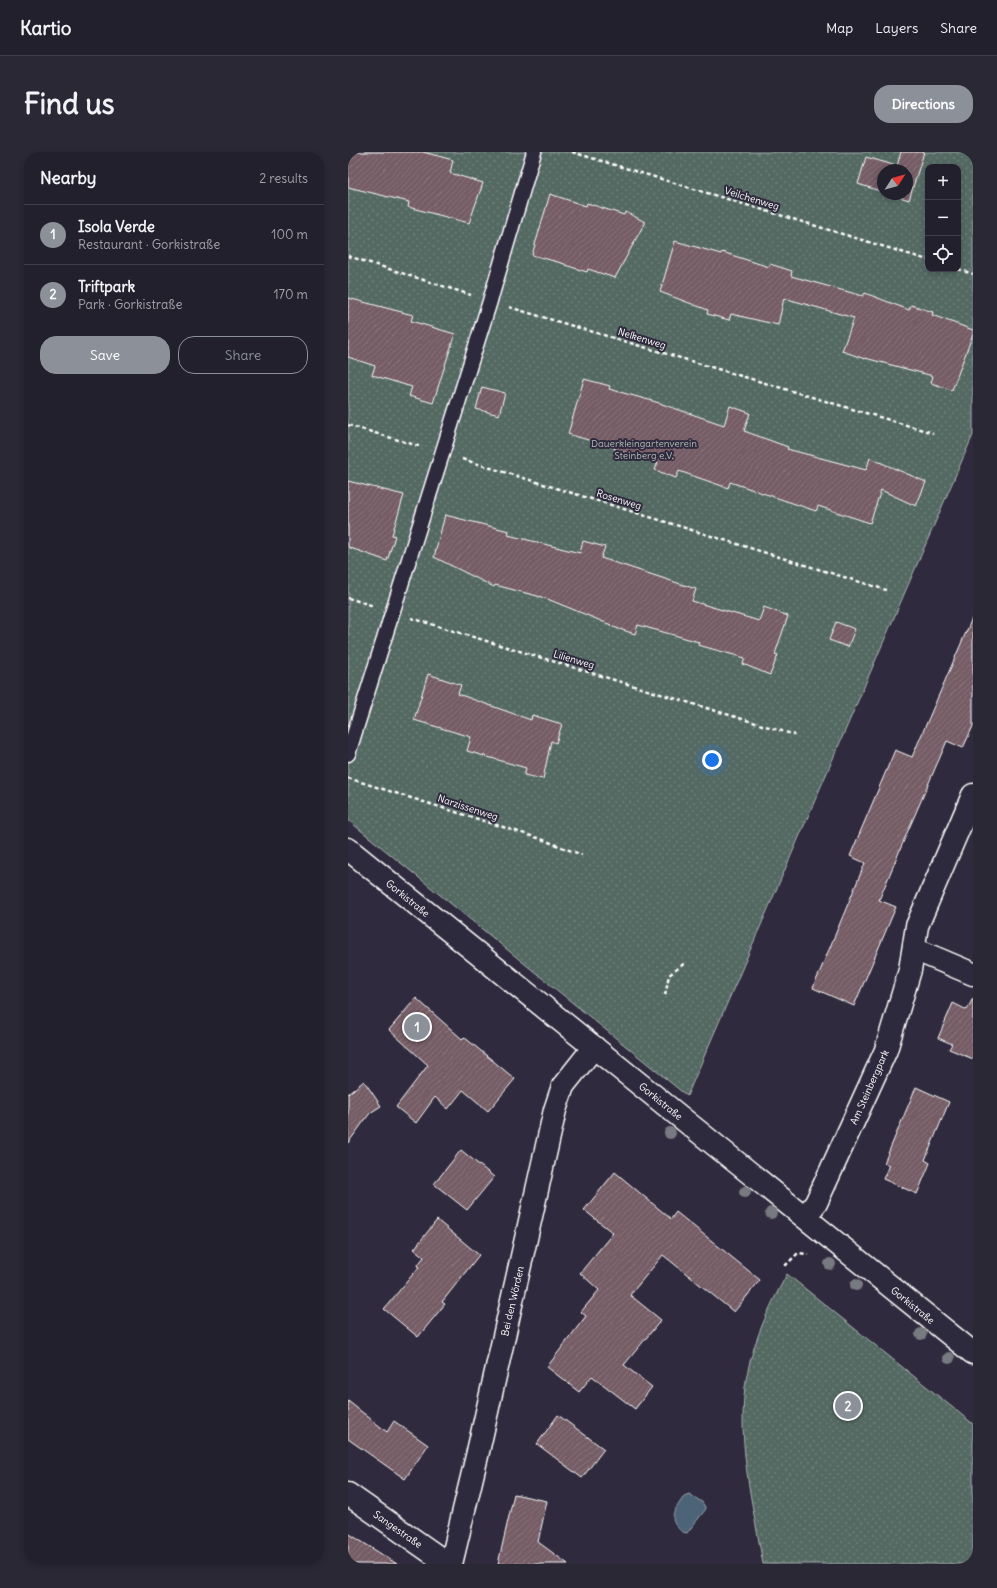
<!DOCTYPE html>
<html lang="en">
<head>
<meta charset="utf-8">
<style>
  :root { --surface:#23202e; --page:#2b2836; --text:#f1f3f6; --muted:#a3a3aa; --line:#403e4a; --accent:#8c9099 }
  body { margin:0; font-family:Delius,sans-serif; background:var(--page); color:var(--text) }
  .controls { position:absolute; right:12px; top:12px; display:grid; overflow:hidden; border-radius:8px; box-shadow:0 2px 6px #0003 }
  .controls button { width:36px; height:36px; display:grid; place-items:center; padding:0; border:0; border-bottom:1px solid var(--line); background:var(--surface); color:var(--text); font:20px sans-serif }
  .compass { position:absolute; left:529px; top:12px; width:36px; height:36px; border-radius:50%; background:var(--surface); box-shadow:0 2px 6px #0003; rotate:54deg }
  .you { position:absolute; left:364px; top:608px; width:14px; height:14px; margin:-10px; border:3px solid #fff; border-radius:50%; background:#1a73e8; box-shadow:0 0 0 6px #1a73e833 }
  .badge { display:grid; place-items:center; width:26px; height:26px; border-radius:50%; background:var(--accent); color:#fff; font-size:13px; font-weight:700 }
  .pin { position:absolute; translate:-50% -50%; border:2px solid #fff; box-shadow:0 1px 4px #0006 }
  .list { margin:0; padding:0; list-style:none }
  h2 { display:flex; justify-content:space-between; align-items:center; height:52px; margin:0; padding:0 16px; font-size:17px }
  h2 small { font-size:13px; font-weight:400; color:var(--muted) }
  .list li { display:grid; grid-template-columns:26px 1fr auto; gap:12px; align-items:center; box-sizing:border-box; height:60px; padding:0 16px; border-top:1px solid var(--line) }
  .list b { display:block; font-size:15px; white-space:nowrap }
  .list p { margin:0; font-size:13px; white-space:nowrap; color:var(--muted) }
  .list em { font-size:13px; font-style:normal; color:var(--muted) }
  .actions { display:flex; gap:8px; padding:12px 16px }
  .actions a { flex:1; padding:9px 0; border:1px solid var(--accent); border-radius:16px; text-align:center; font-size:14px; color:var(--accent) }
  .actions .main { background:var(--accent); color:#fff }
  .icon { flex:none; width:22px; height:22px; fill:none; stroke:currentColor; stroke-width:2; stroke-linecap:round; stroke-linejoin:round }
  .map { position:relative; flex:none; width:625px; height:1412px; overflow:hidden; border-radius:16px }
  header { display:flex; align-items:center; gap:24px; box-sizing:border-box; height:56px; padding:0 20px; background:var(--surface); border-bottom:1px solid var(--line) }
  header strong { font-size:19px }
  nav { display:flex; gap:22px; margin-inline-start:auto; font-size:14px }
  .intro { display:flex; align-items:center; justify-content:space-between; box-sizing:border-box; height:96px; padding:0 24px }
  h1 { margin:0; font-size:28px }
  .button { padding:10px 18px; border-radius:16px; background:var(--accent); color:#fff; font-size:14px; font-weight:700 }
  main { display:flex; gap:24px; padding:0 24px }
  aside { flex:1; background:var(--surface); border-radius:16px; box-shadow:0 2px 6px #0003 }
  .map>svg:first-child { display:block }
  .green { fill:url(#green-dots); stroke:#aab4b1; fill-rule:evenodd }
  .water { fill:#4d6478; stroke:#94a2ae }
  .building { fill:url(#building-hatch); stroke:#fff }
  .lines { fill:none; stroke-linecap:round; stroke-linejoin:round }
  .lane-casing { stroke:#fff; stroke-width:17 }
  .street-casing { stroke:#fff; stroke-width:25 }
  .secondary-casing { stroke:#fff; stroke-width:25 }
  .path { stroke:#fff; stroke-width:2.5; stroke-dasharray:4 3; stroke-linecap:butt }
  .lane { stroke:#2f2a3d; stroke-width:14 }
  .street { stroke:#2f2a3d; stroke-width:22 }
  .secondary { stroke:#2f2a3d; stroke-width:22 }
  .tree { fill:#777a81 }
  .labels { text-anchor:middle; stroke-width:4; stroke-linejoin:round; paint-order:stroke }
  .street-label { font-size:10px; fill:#fff; stroke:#2f2a3d }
  .park-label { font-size:10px; fill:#b2bcb9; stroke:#2f2a3d }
</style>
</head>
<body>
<header>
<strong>Kartio</strong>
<nav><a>Map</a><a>Layers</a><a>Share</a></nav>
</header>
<div class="intro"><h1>Find us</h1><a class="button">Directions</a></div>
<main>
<aside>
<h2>Nearby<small>2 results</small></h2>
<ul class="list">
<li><span class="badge">1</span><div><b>Isola Verde</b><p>Restaurant · Gorkistraße</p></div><em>100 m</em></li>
<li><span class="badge">2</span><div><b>Triftpark</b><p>Park · Gorkistraße</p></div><em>170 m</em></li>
</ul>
<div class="actions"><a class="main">Save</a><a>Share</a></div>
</aside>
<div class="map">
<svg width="625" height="1412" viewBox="0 0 625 1412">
  <defs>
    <pattern id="green-dots" width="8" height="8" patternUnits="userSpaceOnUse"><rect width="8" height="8" fill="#546963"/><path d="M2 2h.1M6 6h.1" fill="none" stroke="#6e807a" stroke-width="1.8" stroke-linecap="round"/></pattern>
    <pattern id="building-hatch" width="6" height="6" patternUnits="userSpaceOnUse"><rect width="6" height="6" fill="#745c65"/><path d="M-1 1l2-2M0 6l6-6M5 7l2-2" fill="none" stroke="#89747c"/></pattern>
  </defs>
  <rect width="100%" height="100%" fill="#2f2a3d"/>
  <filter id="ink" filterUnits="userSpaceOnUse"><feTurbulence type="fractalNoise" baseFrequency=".025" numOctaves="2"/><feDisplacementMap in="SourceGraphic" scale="8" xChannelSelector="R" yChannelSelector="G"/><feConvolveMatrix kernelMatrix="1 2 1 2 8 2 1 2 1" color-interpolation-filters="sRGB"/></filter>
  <g filter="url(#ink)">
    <g class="green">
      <path d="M 0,0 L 625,0 L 625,283 L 339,944 L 0,668 ZM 580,15 L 610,15 L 610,117 L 580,117 ZM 535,18 L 559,18 L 559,42 L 535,42 Z"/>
      <path d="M 439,1122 L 625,1272 L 625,1412 L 415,1412 C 403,1342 382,1266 406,1196 C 414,1170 426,1146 439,1122 Z"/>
    </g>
    <path class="water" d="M 341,1342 L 354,1350 L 358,1357 L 339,1381 C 333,1380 333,1379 329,1375 C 319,1363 330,1355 336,1344 Z"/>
    <g class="building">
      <path d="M 0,0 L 75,0 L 105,8 L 102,21 L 135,31 L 121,71 L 60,55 L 61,50 L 0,35 Z"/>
      <path d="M 553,0 L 576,0 L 561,48 L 542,42 L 559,42 L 559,18 L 535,18 L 535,40 L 510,32 L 518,5 L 549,14 Z"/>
      <path d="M 202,42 L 238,54 L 239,51 L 276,63 L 278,60 L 297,70 L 267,126 L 240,117 L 239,120 L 217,113 L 217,112 L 184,103 Z"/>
      <path d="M 327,89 L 373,102 L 374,100 L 421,115 L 422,112 L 444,119 L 443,124 L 515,144 L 517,141 L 561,158 L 563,153 L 585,160 L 584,163 L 625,178 L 625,182 L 604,238 L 583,231 L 585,224 L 517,206 L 517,207 L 494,199 L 506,166 L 436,146 L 430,173 L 383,162 L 381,168 L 359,162 L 360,158 L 312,140 Z"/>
      <path d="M 0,146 L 65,163 L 63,169 L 107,182 L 85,251 L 61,244 L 64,235 L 24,223 L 27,214 L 0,205 Z"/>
      <path d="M 236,227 L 262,234 L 261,237 L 308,250 L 376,273 L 382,254 L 402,261 L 396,279 L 440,295 L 439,297 L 518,318 L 522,306 L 578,330 L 568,354 L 533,338 L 522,371 L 470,354 L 468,359 L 382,330 L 380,336 L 331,319 L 328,326 L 307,318 L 310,310 L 267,298 L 267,296 L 220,282 Z"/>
      <path d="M 134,235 L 157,241 L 151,263 L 128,257 Z"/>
      <path d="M 0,329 L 56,343 L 44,383 L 47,384 L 39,409 L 0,395 Z"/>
      <path d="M 97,363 L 161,379 L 160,383 L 232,401 L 235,389 L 257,395 L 253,406 L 348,437 L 344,449 L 411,469 L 416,455 L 440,464 L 427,502 L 430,503 L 422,523 L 395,512 L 397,506 L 350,493 L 351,490 L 290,473 L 287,482 L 262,474 L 263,473 L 197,446 L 147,433 L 146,435 L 86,405 Z"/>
      <path d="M 625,464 L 625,574 L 615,596 L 599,589 L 559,681 L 531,748 L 548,755 L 506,854 L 465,836 L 517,711 L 502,704 L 547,598 L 564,605 Z"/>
      <path d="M 488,470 L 507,477 L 500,495 L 481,488 Z"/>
      <path d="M 80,522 L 113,533 L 110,542 L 183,568 L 184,563 L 214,572 L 208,591 L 203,589 L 195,627 L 176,623 L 178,616 L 119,599 L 123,585 L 66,568 Z"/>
      <path d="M 68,846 L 114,887 L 116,885 L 167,927 L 140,959 L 115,938 L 100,957 L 87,945 L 68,971 L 48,955 L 80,913 L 41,878 Z"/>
      <path d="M 625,846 L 625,907 L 601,897 L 604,892 L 590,886 L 605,851 L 619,858 Z"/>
      <path d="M 16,929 L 33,954 L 22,961 L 0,991 L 0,942 Z"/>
      <path d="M 568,935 L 601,950 L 577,1008 L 582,1011 L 569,1042 L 535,1027 L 541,1013 L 536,1011 Z"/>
      <path d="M 113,998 L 146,1025 L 119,1058 L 86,1032 Z"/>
      <path d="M 267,1020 L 323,1067 L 328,1060 L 412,1128 L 386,1160 L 315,1103 L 282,1143 L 313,1168 L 276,1213 L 304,1235 L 287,1257 L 244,1224 L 231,1240 L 199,1215 L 238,1164 L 233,1160 L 251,1138 L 232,1121 L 265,1081 L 236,1058 Z"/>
      <path d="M 89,1068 L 131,1103 L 94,1150 L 97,1152 L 70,1185 L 36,1157 L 71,1115 L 69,1114 L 76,1105 L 66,1097 Z"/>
      <path d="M 0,1249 L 39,1280 L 46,1269 L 80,1293 L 57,1327 L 0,1287 Z"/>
      <path d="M 210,1263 L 256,1297 L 234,1326 L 189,1292 Z"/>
      <path d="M 166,1342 L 199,1349 L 190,1390 L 220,1412 L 150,1412 Z"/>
      <path d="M 0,1381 L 49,1412 L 0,1412 Z"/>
    </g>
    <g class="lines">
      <defs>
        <path id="lane" d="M 0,602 L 142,149 L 186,0"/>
        <g id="street">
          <path d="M 566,797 L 625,822"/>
          <path d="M 457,1065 L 468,1051 L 538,898 L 562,818 L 569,774 L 625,643"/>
          <path d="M 0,1342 L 100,1412"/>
          <path d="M 103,1412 L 129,1304 L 207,958 L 215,934 L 246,895"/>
        </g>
        <path id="secondary" d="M 0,697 L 625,1201"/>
      </defs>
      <use href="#lane" class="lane-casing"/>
      <use href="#street" class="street-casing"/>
      <use href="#secondary" class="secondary-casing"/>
      <g class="path">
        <path d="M 224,0 L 580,108"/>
        <path d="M 0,104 L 123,143"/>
        <path d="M 610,117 L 625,122"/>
        <path d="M 161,155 L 585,281"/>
        <path d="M 0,273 L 74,295"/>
        <path d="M 114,307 L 538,438"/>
        <path d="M 0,446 L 26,454"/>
        <path d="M 63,466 L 447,583"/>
        <path d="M 0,626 L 193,687 L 234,703"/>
        <path d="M 317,843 L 321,823 L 337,811"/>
        <path d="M 437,1114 L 450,1101 L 460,1102"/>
      </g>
      <use href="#lane" class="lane"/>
      <use href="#street" class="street"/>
      <use href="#secondary" class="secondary"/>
    </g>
    <g class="tree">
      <circle cx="322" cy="981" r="6"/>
      <circle cx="397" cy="1040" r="6"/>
      <circle cx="423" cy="1061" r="6"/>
      <circle cx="482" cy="1112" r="6"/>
      <circle cx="508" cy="1133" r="6"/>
      <circle cx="573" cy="1182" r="6"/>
      <circle cx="601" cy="1206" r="6"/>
    </g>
  </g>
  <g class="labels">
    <g class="street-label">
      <text transform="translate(404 46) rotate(17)" y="4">Veilchenweg</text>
      <text transform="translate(294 186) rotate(17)" y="4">Nelkenweg</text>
      <text transform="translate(271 347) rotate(17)" y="4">Rosenweg</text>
      <text transform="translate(226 507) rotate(17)" y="4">Lilienweg</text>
      <text transform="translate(120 655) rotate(18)" y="4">Narzissenweg</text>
      <text transform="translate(60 746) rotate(39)" y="4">Gorkistraße</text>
      <text transform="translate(521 935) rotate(-66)" y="4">Am Steinbergpark</text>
      <text transform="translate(313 949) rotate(39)" y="4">Gorkistraße</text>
      <text transform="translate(164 1149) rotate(-77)" y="4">Bei den Wörden</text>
      <text transform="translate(565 1153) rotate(39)" y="4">Gorkistraße</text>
      <text transform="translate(50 1377) rotate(35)" y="4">Sangestraße</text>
    </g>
    <g class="park-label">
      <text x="296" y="295">Dauerkleingartenverein<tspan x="296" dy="12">Steinberg e.V.</tspan></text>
    </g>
  </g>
</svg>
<div class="controls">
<button>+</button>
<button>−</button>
<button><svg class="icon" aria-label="locate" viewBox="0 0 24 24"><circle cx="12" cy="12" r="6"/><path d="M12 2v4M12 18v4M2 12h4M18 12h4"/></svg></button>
</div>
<svg class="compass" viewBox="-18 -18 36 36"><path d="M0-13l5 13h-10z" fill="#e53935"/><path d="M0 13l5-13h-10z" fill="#a3a3aa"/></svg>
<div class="you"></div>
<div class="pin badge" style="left:69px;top:875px">1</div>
<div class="pin badge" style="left:500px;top:1254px">2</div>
</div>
</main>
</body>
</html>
